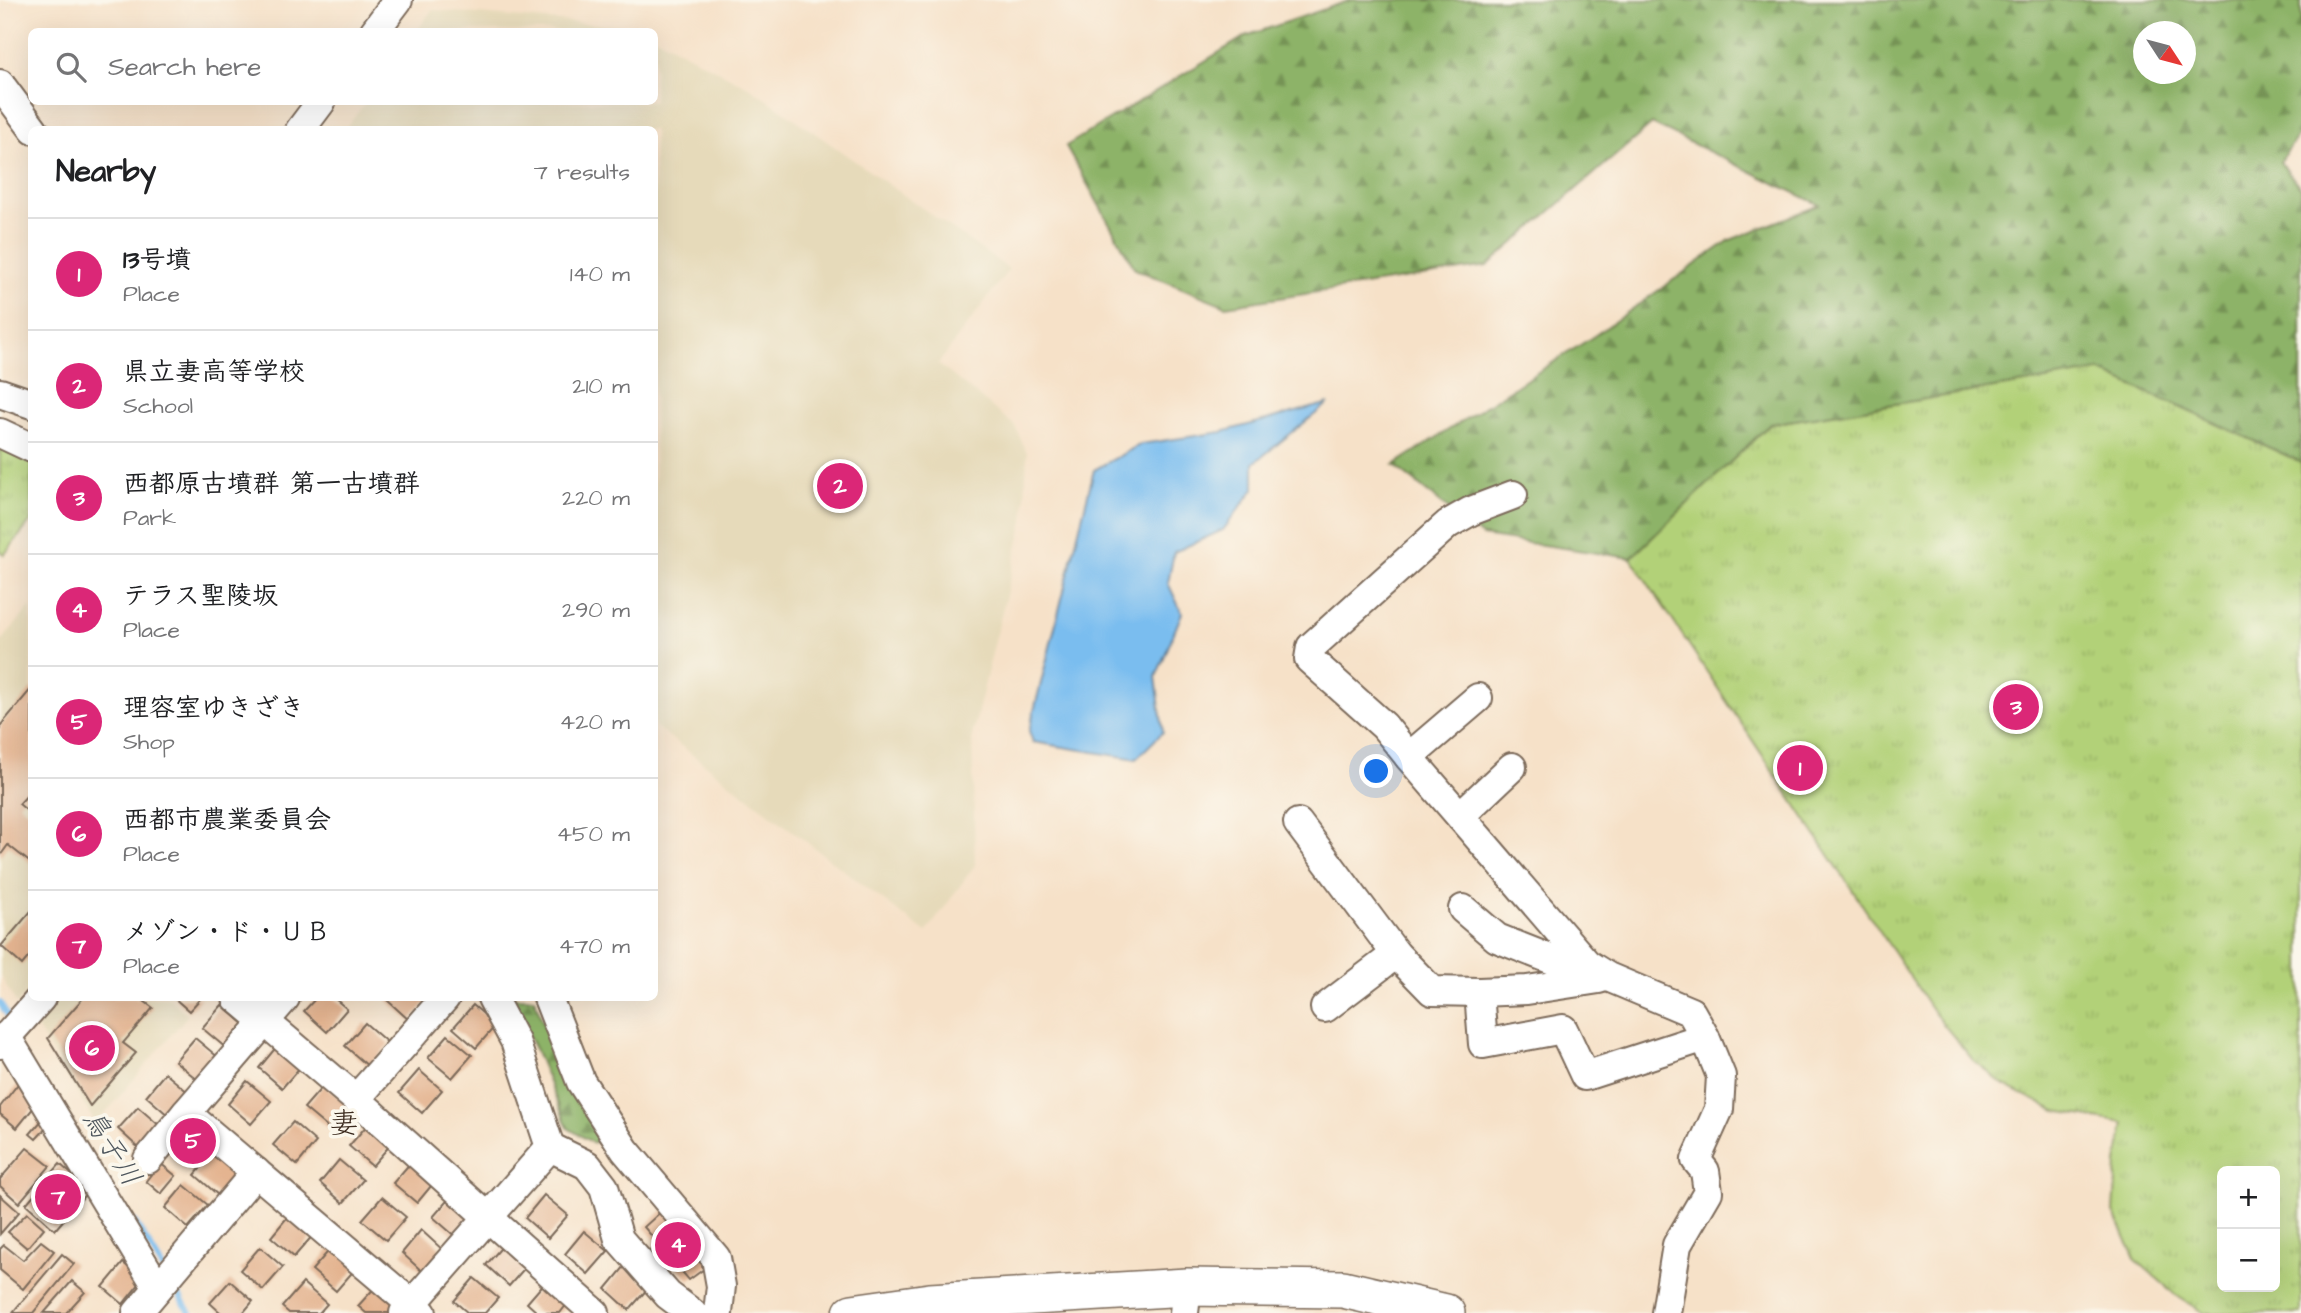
<!DOCTYPE html>
<html lang="en">
<head>
<meta charset="utf-8">
<style>
  :root { --surface:#fff; --page:#f6f6f6; --text:#202124; --muted:#757577; --line:#e0e0e0; --accent:#db2777 }
  body { margin:0; font-family:"Architects Daughter","Klee One",sans-serif; background:var(--page); color:var(--text) }
  .controls { position:absolute; right:21px; bottom:21px; display:grid; overflow:hidden; border-radius:10px; box-shadow:0 7px 28px #0002 }
  .controls button { width:63px; height:63px; display:grid; place-items:center; padding:0; border:0; border-bottom:2px solid var(--line); background:var(--surface); color:var(--text); font:35px sans-serif }
  .compass { position:absolute; left:2133px; top:21px; width:63px; height:63px; border-radius:50%; background:var(--surface); box-shadow:0 7px 28px #0002; rotate:126deg }
  .you { position:absolute; left:1377px; top:772px; width:24px; height:24px; margin:-18px; border:5px solid #fff; border-radius:50%; background:#1a73e8; box-shadow:0 0 0 10px #1a73e833 }
  .badge { display:grid; place-items:center; width:46px; height:46px; border-radius:50%; background:var(--accent); color:#fff; font-size:23px; font-weight:700 }
  .pin { position:absolute; translate:-50% -50%; border:4px solid #fff; box-shadow:0 2px 7px #0006 }
  .list { margin:0; padding:0; list-style:none }
  h2 { display:flex; justify-content:space-between; align-items:center; height:91px; margin:0; padding:0 28px; font-size:30px }
  h2 small { font-size:23px; font-weight:400; color:var(--muted) }
  .list li { display:grid; grid-template-columns:46px 1fr auto; gap:21px; align-items:center; box-sizing:border-box; height:112px; padding:0 28px; border-top:2px solid var(--line) }
  .list b { display:block; font-size:26px; white-space:nowrap }
  .list p { margin:0; font-size:23px; white-space:nowrap; color:var(--muted) }
  .list em { font-size:23px; font-style:normal; color:var(--muted) }
  .icon { flex:none; width:38px; height:38px; fill:none; stroke:currentColor; stroke-width:2; stroke-linecap:round; stroke-linejoin:round }
  .map { position:relative; flex:none; width:2301px; height:1313px; overflow:hidden }
  .search { position:absolute; background:var(--surface); box-shadow:0 7px 28px #0002; left:28px; top:28px; width:630px; height:77px; display:flex; align-items:center; gap:18px; box-sizing:border-box; padding:0 24px; border-radius:10px; color:var(--muted); font-size:26px }
  .panel { position:absolute; background:var(--surface); box-shadow:0 7px 28px #0002; left:28px; top:126px; width:630px; height:875px; border-radius:10px }
  .map>svg:first-child { display:block }
  .built { fill:#e6daba }
  .grass { fill:url(#grass-tufts); stroke:#767e4b; stroke-width:2; fill-rule:evenodd }
  .forest { fill:url(#forest-firs); stroke:#646e43; stroke-width:2; fill-rule:evenodd }
  .water { fill:#7abdef; stroke:#5a7486; stroke-width:2 }
  .lines { fill:none; stroke-linecap:round; stroke-linejoin:round }
  .stream { stroke:#7abdef; stroke-width:6 }
  .building { fill:#e4b490 }
  .minor-casing { stroke:#7c6a5a; stroke-width:32 }
  .major-casing { stroke:#7c6a5a; stroke-width:40 }
  .minor { stroke:#fff; stroke-width:28 }
  .major { stroke:#fff; stroke-width:37 }
  .labels { text-anchor:middle; stroke-width:7; stroke-linejoin:round; paint-order:stroke }
  .water-label { font-size:28px; font-style:italic; fill:#4e565d; stroke:#fbf7ec }
  .quarter-label { font-size:30px; fill:#3b2a1e; stroke:#fbf7ec }
</style>
</head>
<body>
<div class="map">
<svg width="2301" height="1313" viewBox="0 0 2301 1313">
  <defs>
    <pattern id="grass-tufts" width="24" height="20" patternUnits="userSpaceOnUse" patternTransform="scale(1.75)"><rect width="24" height="20" fill="#b2d178"/><path d="M3 7l-1-3M5 7V3M7 7l1-3M15 17l-1-3M17 17v-4M19 17l1-3" fill="none" stroke="#9ab467"/></pattern>
    <pattern id="forest-firs" width="22" height="20" patternUnits="userSpaceOnUse" patternTransform="scale(1.75)"><rect width="22" height="20" fill="#8db368"/><path d="M5 1l3.5 6h-7zM16 11l3.5 6h-7z" fill="#749255"/></pattern>
  </defs>
  <rect width="100%" height="100%" fill="#fbf7ec"/>
  <filter id="ink" filterUnits="userSpaceOnUse"><feTurbulence type="fractalNoise" baseFrequency=".0143" numOctaves="2"/><feDisplacementMap in="SourceGraphic" scale="14" xChannelSelector="R" yChannelSelector="G"/><feConvolveMatrix kernelMatrix="1 2 1 2 8 2 1 2 1" color-interpolation-filters="sRGB"/></filter>
  <filter id="wash" filterUnits="userSpaceOnUse"><feTurbulence type="fractalNoise" baseFrequency=".00686" numOctaves="4" result="noise"/><feDisplacementMap in="SourceGraphic" scale="28" xChannelSelector="R" yChannelSelector="G"/><feGaussianBlur stdDeviation="1.57" result="paint"/><feColorMatrix in="noise" values="0 0 0 0 0 0 0 0 0 0 0 0 0 0 0 0 0 1.4 0 .05"/><feComposite in="paint" operator="in"/></filter>
  <g filter="url(#wash)">
    <rect width="100%" height="100%" fill="#f6e1c8"/>
    <g class="built">
      <path d="M 432,10 L 637,28 L 644,31 L 417,31 Z"/>
      <path d="M 655,37 L 752,89 L 1009,269 L 938,364 L 1014,425 L 1027,453 L 1024,520 L 972,736 L 975,865 L 926,933 L 655,726 L 654,130 L 345,129 L 366,102 L 654,102 Z"/>
      <path d="M 31,606 L 32,987 L 17,1004 L 0,975 L 0,643 Z"/>
      <path d="M 58,998 L 169,998 L 188,1015 L 96,1124 L 35,1024 Z"/>
    </g>
    <g class="grass">
      <path d="M 2100,371 L 2301,462 L 2301,1313 L 2204,1313 L 2177,1296 L 2135,1259 L 2114,1212 L 2117,1163 L 2124,1123 L 2056,1111 L 2004,1085 L 1973,1060 L 1935,1014 L 1631,558 L 1770,424 ZM 2222,1171 L 2275,1171 L 2275,1287 L 2222,1287 Z"/>
      <path d="M 0,442 L 32,456 L 31,521 L 4,555 L 0,551 Z"/>
    </g>
    <g class="forest">
      <path d="M 1351,0 L 2301,0 L 2301,131 L 2280,162 L 2301,188 L 2301,462 L 2100,371 L 1770,424 L 1631,558 L 1482,536 L 1394,465 L 1594,336 L 1730,240 L 1820,205 L 1652,124 L 1487,266 L 1226,306 L 1135,269 L 1066,146 L 1246,36 ZM 2144,32 L 2186,32 L 2186,74 L 2144,74 Z"/>
      <path d="M 509,998 L 534,998 C 551,1048 576,1094 607,1137 L 593,1143 L 568,1128 L 536,1051 Z"/>
    </g>
    <path class="water" d="M 1329,403 L 1254,463 L 1254,489 L 1223,530 L 1174,552 L 1168,583 L 1182,613 L 1156,677 L 1163,732 L 1136,759 L 1033,742 L 1029,731 L 1094,470 L 1141,444 L 1222,432 Z"/>
    <g class="lines">
      <g class="stream">
        <path d="M 0,1003 L 12,1022"/>
        <path d="M 135,1222 L 164,1270"/>
        <path d="M 171,1282 L 190,1313"/>
      </g>
    </g>
    <g id="blocks">
      <g class="building">
        <path d="M 32,688 L 32,790 L 19,804 L 32,815 L 32,864 L 8,845 L 0,856 L 0,726 Z"/>
        <path d="M 32,910 L 32,953 L 22,965 L 1,946 Z"/>
        <path d="M 83,998 L 140,998 L 153,1008 L 123,1043 L 136,1053 L 90,1106 L 48,1038 Z"/>
        <path d="M 174,998 L 201,998 L 189,1011 Z"/>
        <path d="M 316,998 L 334,998 L 347,1009 L 327,1032 L 304,1011 Z"/>
        <path d="M 389,998 L 430,998 L 410,1021 L 387,1000 Z"/>
        <path d="M 222,1005 L 245,1025 L 226,1048 L 202,1028 Z"/>
        <path d="M 473,1005 L 496,1025 L 476,1048 L 453,1028 Z"/>
        <path d="M 365,1023 L 389,1044 L 369,1067 L 345,1046 Z"/>
        <path d="M 448,1035 L 472,1055 L 452,1078 L 428,1058 Z"/>
        <path d="M 195,1038 L 219,1058 L 199,1081 L 175,1061 Z"/>
        <path d="M 278,1045 L 302,1065 L 282,1088 L 259,1068 Z"/>
        <path d="M 419,1070 L 442,1090 L 422,1113 L 399,1093 Z"/>
        <path d="M 165,1073 L 189,1093 L 169,1116 L 146,1096 Z"/>
        <path d="M 247,1081 L 271,1101 L 251,1124 L 228,1104 Z"/>
        <path d="M 18,1084 L 39,1101 L 17,1128 L 0,1114 L 0,1107 Z"/>
        <path d="M 324,1085 L 348,1105 L 328,1128 L 304,1108 Z"/>
        <path d="M 138,1107 L 161,1127 L 141,1150 L 118,1129 Z"/>
        <path d="M 43,1119 L 49,1125 L 36,1139 L 30,1134 Z"/>
        <path d="M 293,1122 L 316,1142 L 297,1165 L 273,1145 Z"/>
        <path d="M 369,1123 L 392,1143 L 372,1166 L 349,1146 Z"/>
        <path d="M 189,1128 L 206,1144 L 197,1154 L 180,1139 Z"/>
        <path d="M 27,1148 L 50,1166 L 19,1203 L 0,1186 L 0,1179 Z"/>
        <path d="M 214,1152 L 238,1172 L 218,1195 L 195,1175 Z"/>
        <path d="M 339,1160 L 363,1180 L 343,1203 L 320,1183 Z"/>
        <path d="M 413,1160 L 436,1180 L 417,1203 L 393,1183 Z"/>
        <path d="M 160,1163 L 176,1176 L 161,1194 L 146,1181 Z"/>
        <path d="M 60,1164 L 89,1190 L 55,1230 L 26,1204 Z"/>
        <path d="M 184,1185 L 208,1205 L 188,1228 L 165,1208 Z"/>
        <path d="M 453,1194 L 477,1214 L 457,1238 L 433,1217 Z"/>
        <path d="M 0,1195 L 19,1212 L 0,1234 Z"/>
        <path d="M 544,1195 L 568,1215 L 548,1238 L 525,1218 Z"/>
        <path d="M 382,1197 L 406,1217 L 386,1240 L 362,1220 Z"/>
        <path d="M 665,1208 L 712,1263 L 689,1280 L 644,1227 Z"/>
        <path d="M 27,1213 L 44,1228 L 27,1248 L 8,1232 Z"/>
        <path d="M 290,1214 L 314,1234 L 294,1257 L 271,1237 Z"/>
        <path d="M 421,1230 L 444,1251 L 425,1274 L 402,1253 Z"/>
        <path d="M 584,1231 L 608,1251 L 588,1274 L 565,1254 Z"/>
        <path d="M 41,1241 L 54,1251 L 23,1289 L 0,1270 L 0,1249 L 4,1245 L 23,1260 Z"/>
        <path d="M 506,1242 L 529,1263 L 509,1286 L 486,1265 Z"/>
        <path d="M 333,1246 L 357,1267 L 336,1291 L 312,1270 Z"/>
        <path d="M 260,1247 L 283,1267 L 263,1290 L 240,1270 Z"/>
        <path d="M 62,1254 L 74,1264 L 33,1313 L 14,1313 L 13,1312 Z"/>
        <path d="M 123,1263 L 143,1279 L 123,1304 L 103,1287 Z"/>
        <path d="M 625,1266 L 649,1287 L 629,1310 L 606,1289 Z"/>
        <path d="M 474,1278 L 498,1298 L 485,1313 L 468,1313 L 454,1301 Z"/>
        <path d="M 547,1280 L 570,1300 L 560,1313 L 538,1313 L 527,1303 Z"/>
        <path d="M 72,1281 L 85,1292 L 66,1313 L 44,1313 Z"/>
        <path d="M 230,1281 L 253,1301 L 243,1313 L 221,1313 L 210,1303 Z"/>
        <path d="M 303,1283 L 327,1304 L 319,1313 L 289,1313 L 282,1307 Z"/>
        <path d="M 379,1283 L 403,1304 L 395,1313 L 366,1313 L 358,1306 Z"/>
      </g>
    </g>
  </g>
  <g filter="url(#ink)">
    <use href="#blocks" fill-opacity="0" stroke="#7c6a5a" stroke-width="2"/>
    <g class="lines">
      <defs>
        <g id="minor">
          <path d="M 374,32 L 398,0"/>
          <path d="M 0,84 L 34,130"/>
          <path d="M 300,130 L 321,102"/>
          <path d="M 0,393 L 32,404"/>
          <path d="M 0,433 L 32,448"/>
          <path d="M 1513,495 L 1471,511 L 1448,524 L 1311,647 L 1309,659 L 1384,726 L 1409,757 L 1587,964 L 1608,977 L 1691,1012 L 1705,1037"/>
          <path d="M 1409,757 L 1478,698"/>
          <path d="M 1460,816 L 1512,767"/>
          <path d="M 1298,823 L 1396,954 L 1432,991 L 1479,992 L 1483,1044 L 1563,1029 L 1585,1076 L 1705,1037 L 1721,1076 L 1719,1109 L 1696,1160 L 1705,1171 L 1708,1192 L 1677,1245 L 1666,1313"/>
          <path d="M 1463,909 L 1497,938 L 1573,968 L 1587,964"/>
          <path d="M 1479,992 L 1527,990 L 1599,979"/>
          <path d="M 237,998 L 356,1099 L 595,1313"/>
          <path d="M 285,998 L 186,1113 L 422,1313"/>
          <path d="M 548,998 L 581,1082 L 625,1150 L 716,1258 L 721,1286 L 718,1313"/>
          <path d="M 1325,1008 L 1396,954"/>
          <path d="M 6,1036 L 158,1288"/>
          <path d="M 0,1044 L 41,998"/>
          <path d="M 356,1099 L 445,998"/>
          <path d="M 550,1147 L 587,1165 L 604,1187 L 619,1239 L 668,1295 L 692,1313"/>
          <path d="M 148,1159 L 186,1113"/>
          <path d="M 137,1313 L 256,1172"/>
          <path d="M 404,1313 L 550,1147 L 515,1041 L 492,998"/>
          <path d="M 1184,1313 L 1187,1287"/>
        </g>
        <path id="major" d="M 852,1313 L 930,1302 L 1187,1287 L 1343,1289 L 1446,1313"/>
      </defs>
      <use href="#minor" class="minor-casing"/>
      <use href="#major" class="major-casing"/>
      <use href="#minor" class="minor"/>
      <use href="#major" class="major"/>
    </g>
  </g>
  <g class="labels">
    <g class="water-label">
      <text transform="translate(113 1147) rotate(58)" y="10">鳥子川</text>
    </g>
    <g class="quarter-label">
      <text x="344" y="1133">妻</text>
    </g>
  </g>
</svg>
<div class="controls">
<button>+</button>
<button>−</button>
</div>
<svg class="compass" viewBox="-18 -18 36 36"><path d="M0-13l5 13h-10z" fill="#e53935"/><path d="M0 13l5-13h-10z" fill="#757577"/></svg>
<div class="you"></div>
<div class="pin badge" style="left:1800px;top:768px">1</div>
<div class="pin badge" style="left:840px;top:486px">2</div>
<div class="pin badge" style="left:2016px;top:707px">3</div>
<div class="pin badge" style="left:678px;top:1245px">4</div>
<div class="pin badge" style="left:193px;top:1141px">5</div>
<div class="pin badge" style="left:92px;top:1048px">6</div>
<div class="pin badge" style="left:58px;top:1197px">7</div>
<div class="search"><svg class="icon" aria-label="search" viewBox="0 0 24 24"><circle cx="10" cy="10" r="6"/><path d="M15 15l6 6"/></svg>Search here</div>
<section class="panel">
<h2>Nearby<small>7 results</small></h2>
<ul class="list">
<li><span class="badge">1</span><div><b>13号墳</b><p>Place</p></div><em>140 m</em></li>
<li><span class="badge">2</span><div><b>県立妻高等学校</b><p>School</p></div><em>210 m</em></li>
<li><span class="badge">3</span><div><b>西都原古墳群 第一古墳群</b><p>Park</p></div><em>220 m</em></li>
<li><span class="badge">4</span><div><b>テラス聖陵坂</b><p>Place</p></div><em>290 m</em></li>
<li><span class="badge">5</span><div><b>理容室ゆきざき</b><p>Shop</p></div><em>420 m</em></li>
<li><span class="badge">6</span><div><b>西都市農業委員会</b><p>Place</p></div><em>450 m</em></li>
<li><span class="badge">7</span><div><b>メゾン・ド・ＵＢ</b><p>Place</p></div><em>470 m</em></li>
</ul>
</section>
</div>
</body>
</html>
